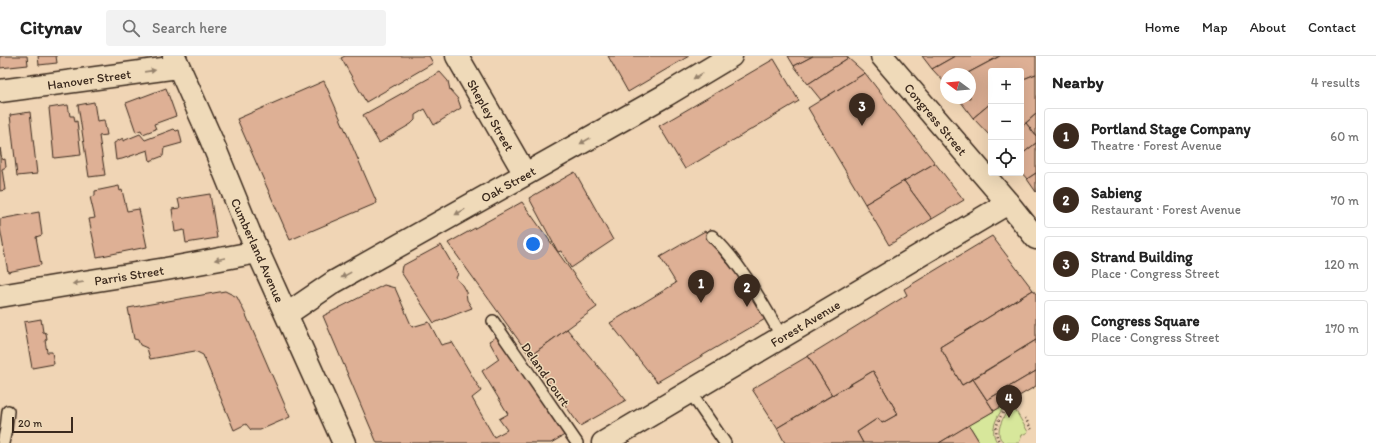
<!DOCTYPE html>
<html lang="en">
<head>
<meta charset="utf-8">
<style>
  :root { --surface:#fff; --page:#f2f2f2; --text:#222; --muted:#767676; --line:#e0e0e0; --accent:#3b2a1e }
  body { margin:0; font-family:Itim,sans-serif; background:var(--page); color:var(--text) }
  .controls { position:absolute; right:12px; top:12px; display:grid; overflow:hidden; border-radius:4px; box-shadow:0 4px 16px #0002 }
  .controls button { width:36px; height:36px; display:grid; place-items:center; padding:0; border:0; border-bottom:1px solid var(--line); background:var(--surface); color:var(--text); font:20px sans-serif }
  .compass { position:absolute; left:940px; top:12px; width:36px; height:36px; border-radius:50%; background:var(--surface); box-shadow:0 4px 16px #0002; rotate:286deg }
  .scale { position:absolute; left:12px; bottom:10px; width:61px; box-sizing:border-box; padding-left:4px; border:2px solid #3b2a1e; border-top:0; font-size:11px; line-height:14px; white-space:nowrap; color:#3b2a1e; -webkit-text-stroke:3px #efdab9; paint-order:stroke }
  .you { position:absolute; left:533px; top:188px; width:14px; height:14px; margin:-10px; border:3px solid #fff; border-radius:50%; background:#1a73e8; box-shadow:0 0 0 6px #1a73e833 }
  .badge { display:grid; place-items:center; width:26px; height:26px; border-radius:50%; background:var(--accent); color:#fff; font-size:13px; font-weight:700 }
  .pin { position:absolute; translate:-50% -33px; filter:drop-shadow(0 1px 2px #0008) }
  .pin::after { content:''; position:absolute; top:21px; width:14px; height:12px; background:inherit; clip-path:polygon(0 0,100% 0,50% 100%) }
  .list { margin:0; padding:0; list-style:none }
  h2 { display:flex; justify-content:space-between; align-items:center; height:52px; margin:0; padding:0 16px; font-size:17px }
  h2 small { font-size:13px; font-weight:400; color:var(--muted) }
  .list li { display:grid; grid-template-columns:26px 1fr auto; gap:12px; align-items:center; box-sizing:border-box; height:56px; margin:0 8px 8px; padding:0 8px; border:1px solid var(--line); border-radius:4px }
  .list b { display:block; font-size:15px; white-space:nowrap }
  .list p { margin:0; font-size:13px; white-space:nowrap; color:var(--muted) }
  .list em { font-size:13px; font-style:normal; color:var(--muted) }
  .icon { flex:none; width:22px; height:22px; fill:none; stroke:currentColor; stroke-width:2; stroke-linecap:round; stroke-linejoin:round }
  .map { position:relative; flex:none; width:1036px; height:387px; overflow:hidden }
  header { display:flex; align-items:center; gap:24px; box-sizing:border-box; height:56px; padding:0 20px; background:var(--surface); border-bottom:1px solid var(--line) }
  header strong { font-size:19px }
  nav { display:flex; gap:22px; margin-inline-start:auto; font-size:14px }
  .search { width:280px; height:36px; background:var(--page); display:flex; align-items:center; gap:10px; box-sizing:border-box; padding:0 14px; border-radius:4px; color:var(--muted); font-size:15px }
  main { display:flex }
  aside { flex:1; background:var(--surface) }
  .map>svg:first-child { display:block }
  .green { fill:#d7e79b; stroke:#89885c }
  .building { fill:#deb095; stroke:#3b2a1e }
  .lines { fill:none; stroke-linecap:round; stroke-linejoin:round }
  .service-casing { stroke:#3b2a1e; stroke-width:14 }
  .minor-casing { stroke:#3b2a1e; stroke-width:25 }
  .tertiary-casing { stroke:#3b2a1e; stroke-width:25 }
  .secondary-casing { stroke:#3b2a1e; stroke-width:25 }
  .path { stroke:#3b2a1e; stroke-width:2.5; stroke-dasharray:1 3; stroke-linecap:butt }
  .service { stroke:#efdab9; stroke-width:11 }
  .minor { stroke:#efdab9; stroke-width:22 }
  .tertiary { stroke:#efdab9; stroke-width:22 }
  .secondary { stroke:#efdab9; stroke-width:22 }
  .oneway { fill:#95826c }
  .labels { text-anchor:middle; stroke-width:3; stroke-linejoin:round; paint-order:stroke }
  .street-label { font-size:13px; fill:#3b2a1e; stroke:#efdab9 }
</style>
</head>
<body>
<header>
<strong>Citynav</strong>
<div class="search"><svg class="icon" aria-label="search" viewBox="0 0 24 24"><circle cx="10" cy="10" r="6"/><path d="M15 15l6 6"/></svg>Search here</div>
<nav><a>Home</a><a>Map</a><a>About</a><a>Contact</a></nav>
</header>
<main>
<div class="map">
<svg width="1036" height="387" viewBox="0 0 1036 387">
  <rect width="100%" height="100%" fill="#f0d5b5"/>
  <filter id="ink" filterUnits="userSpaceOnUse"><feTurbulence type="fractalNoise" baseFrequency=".025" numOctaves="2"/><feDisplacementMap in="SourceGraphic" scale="8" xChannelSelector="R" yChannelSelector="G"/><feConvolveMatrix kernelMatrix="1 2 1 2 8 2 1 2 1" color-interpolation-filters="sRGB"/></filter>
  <g filter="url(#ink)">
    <g class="green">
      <path d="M 1010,346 C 999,354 987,375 998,387 L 980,387 L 969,369 Z"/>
      <path d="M 1013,350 L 1028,376 L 1022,379 L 1019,387 C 1016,387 1010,387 1007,387 C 990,383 1004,356 1013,350 Z"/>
    </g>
    <g class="building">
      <path d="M 0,0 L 27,0 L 28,9 L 0,12 Z"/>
      <path d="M 38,0 L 56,0 L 57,7 L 39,9 Z"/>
      <path d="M 345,0 L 429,0 L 433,7 L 366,46 L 341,2 Z"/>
      <path d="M 608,0 L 689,0 L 628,36 Z"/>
      <path d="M 788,0 L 813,0 L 794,10 Z"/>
      <path d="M 813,0 L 847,0 L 848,2 L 808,28 L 794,10 Z"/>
      <path d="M 922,0 L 955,0 L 932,13 Z"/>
      <path d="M 955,0 L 1000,0 L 966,18 L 946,18 L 946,28 L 932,13 Z"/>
      <path d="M 1000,0 L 1036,0 L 1036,18 L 1021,24 L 1021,15 L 991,15 L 991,47 L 973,62 L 958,42 L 970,42 L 970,18 L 966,18 Z"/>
      <path d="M 848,2 L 865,17 L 821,44 L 808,28 Z"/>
      <path d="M 774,3 L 799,45 L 685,113 L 659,70 Z"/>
      <path d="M 440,16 L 448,25 L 450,34 L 458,43 L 461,52 L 434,69 L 425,53 L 415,59 L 415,64 L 411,68 L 379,87 L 363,59 Z"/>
      <path d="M 865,17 L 935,107 L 865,148 L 808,52 Z"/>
      <path d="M 1036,18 L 1036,58 L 1021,71 L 1021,24 Z"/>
      <path d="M 324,25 L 377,147 L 290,184 L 237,63 Z"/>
      <path d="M 166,32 L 176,60 L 154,68 L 156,73 L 143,78 L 141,74 L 136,76 L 126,47 Z"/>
      <path d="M 94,46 L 97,65 L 104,64 L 107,79 L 99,80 L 105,119 L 89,121 L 78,49 Z"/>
      <path d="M 991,47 L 991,81 L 973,62 Z"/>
      <path d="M 68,49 L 70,60 L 74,60 L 75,66 L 77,65 L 81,99 L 54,102 L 49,52 Z"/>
      <path d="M 30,56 L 37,118 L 17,120 L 10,59 Z"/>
      <path d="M 1036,58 L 1036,80 L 1026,67 Z"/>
      <path d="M 1026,67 L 1036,80 L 1036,87 L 1021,99 L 1021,71 Z"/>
      <path d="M 174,73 L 176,75 L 179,74 L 182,87 L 164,92 L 163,100 L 150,105 L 148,94 L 122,103 L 116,104 L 114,87 L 123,82 L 123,85 L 140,78 L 145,84 Z"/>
      <path d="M 1036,87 L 1036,117 L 1027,123 L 1021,116 L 1021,99 Z"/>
      <path d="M 0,92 L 2,104 L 5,103 L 6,111 L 2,113 L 5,134 L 0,135 Z"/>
      <path d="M 935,107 L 964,144 L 932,163 L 904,125 Z"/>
      <path d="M 575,116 L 613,184 L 571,212 L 561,195 L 558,196 L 529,142 Z"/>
      <path d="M 1036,117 L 1036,136 L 1027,123 Z"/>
      <path d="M 904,125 L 932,163 L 889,189 L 865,148 Z"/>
      <path d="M 119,130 L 120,135 L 122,134 L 127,155 L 139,153 L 147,191 L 97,201 L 89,163 L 95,162 L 90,141 L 95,140 L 95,135 Z"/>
      <path d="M 210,138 L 217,182 L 186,187 L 184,174 L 175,176 L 172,153 L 180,152 L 178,143 Z"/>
      <path d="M 522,146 L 597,251 L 530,300 L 448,187 Z"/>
      <path d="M 39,156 L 42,179 L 36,181 L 41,209 L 8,216 L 0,172 L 0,163 Z"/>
      <path d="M 705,175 L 722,201 L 749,232 L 767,262 L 657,326 L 610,267 L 676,227 L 660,201 Z"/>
      <path d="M 992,180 L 1033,234 L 940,291 L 962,329 L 973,323 L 994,355 L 939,387 L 863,387 L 857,376 L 878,362 L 882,367 L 898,358 L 873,315 L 832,339 L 808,300 L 907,239 L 904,233 Z"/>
      <path d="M 441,189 L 458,218 L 456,222 L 462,229 L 466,236 L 467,244 L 472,252 L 434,267 L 401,216 L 402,210 Z"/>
      <path d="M 384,229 L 395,232 L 412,271 L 429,266 L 441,289 L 452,286 L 481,335 L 472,342 L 494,381 L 507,374 L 499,363 L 508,358 L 482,315 L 499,303 L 489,285 L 499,279 L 568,377 L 551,387 L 377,387 L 323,260 Z"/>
      <path d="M 1033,234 L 1036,238 L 1036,284 L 962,329 L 940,291 Z"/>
      <path d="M 225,235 L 237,241 L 246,259 L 290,361 L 260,374 L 251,374 L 246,368 L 234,374 L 203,299 L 195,295 L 150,303 L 147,292 L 140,289 L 138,284 L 134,283 L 128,252 Z"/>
      <path d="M 41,263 L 43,276 L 46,277 L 47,283 L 45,284 L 47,296 L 52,296 L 54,308 L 32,312 L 24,266 Z"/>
      <path d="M 567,273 L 626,344 L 580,370 L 530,300 Z"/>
      <path d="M 1036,284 L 1036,315 L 987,344 L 973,323 Z"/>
      <path d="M 808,300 L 832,339 L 777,372 L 752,333 Z"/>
      <path d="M 873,315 L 898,358 L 882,367 L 878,362 L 857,376 L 863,387 L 785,387 L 777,372 Z"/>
      <path d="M 1036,315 L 1036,330 L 994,355 L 987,344 Z"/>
      <path d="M 969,369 L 980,387 L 939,387 Z"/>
    </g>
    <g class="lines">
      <defs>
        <g id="service">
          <path d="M 712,180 C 742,209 761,245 782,281"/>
          <path d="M 493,265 L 577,387"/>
          <path d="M 690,336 L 725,387"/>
          <path d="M 3,387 L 6,373 L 8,355"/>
        </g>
        <g id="minor">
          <path d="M 457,0 L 525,118"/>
          <path d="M 0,35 L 178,11"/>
          <path d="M 0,240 L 78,227 L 166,213 L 258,196"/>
          <path d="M 287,258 L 334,226 L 666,39 L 731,0"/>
        </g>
        <path id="tertiary" d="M 603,387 L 1008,147"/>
        <g id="secondary">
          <path d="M 174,0 L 211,83 L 249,176 L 344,387"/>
          <path d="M 882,0 L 1008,147 L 1036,182"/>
        </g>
      </defs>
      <use href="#service" class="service-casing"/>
      <use href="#minor" class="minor-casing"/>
      <use href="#tertiary" class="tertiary-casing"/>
      <use href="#secondary" class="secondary-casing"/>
      <g class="path">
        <path d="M 1025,362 L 1032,374"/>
        <path d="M 1001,387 C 990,377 1000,355 1012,348"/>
      </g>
      <use href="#service" class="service"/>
      <use href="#minor" class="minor"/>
      <use href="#tertiary" class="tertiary"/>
      <use href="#secondary" class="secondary"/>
    </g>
    <defs><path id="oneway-solid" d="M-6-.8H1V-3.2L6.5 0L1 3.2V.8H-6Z"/></defs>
    <g class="oneway">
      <use href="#oneway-solid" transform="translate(150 15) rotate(-8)"/>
      <use href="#oneway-solid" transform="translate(698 20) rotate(149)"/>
      <use href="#oneway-solid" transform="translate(585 85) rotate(150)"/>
      <use href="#oneway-solid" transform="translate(460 156) rotate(151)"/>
      <use href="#oneway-solid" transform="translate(220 203) rotate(169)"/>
      <use href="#oneway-solid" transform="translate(346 219) rotate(151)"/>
      <use href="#oneway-solid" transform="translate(78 227) rotate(171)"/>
    </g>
  </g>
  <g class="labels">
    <g class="street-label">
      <text transform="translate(89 23) rotate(-8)" y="5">Hanover Street</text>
      <text transform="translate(491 59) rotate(60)" y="5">Shepley Street</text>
      <text transform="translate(936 63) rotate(50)" y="5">Congress Street</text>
      <text transform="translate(508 128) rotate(-29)" y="5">Oak Street</text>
      <text transform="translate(258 194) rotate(66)" y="5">Cumberland Avenue</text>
      <text transform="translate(129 219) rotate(-9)" y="5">Parris Street</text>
      <text transform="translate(805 267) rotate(-31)" y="5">Forest Avenue</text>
      <text transform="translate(546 318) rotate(55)" y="5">Deland Court</text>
    </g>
  </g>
</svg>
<div class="controls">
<button>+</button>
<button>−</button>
<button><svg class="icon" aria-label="locate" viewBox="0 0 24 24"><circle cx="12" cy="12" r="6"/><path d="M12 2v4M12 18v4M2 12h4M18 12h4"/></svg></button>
</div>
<svg class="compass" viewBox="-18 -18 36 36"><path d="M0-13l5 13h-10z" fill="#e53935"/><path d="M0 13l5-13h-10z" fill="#767676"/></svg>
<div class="scale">20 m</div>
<div class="you"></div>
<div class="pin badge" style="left:701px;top:247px">1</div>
<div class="pin badge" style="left:747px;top:251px">2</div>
<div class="pin badge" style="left:862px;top:70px">3</div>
<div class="pin badge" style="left:1009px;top:362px">4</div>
</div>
<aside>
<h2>Nearby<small>4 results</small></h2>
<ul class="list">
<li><span class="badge">1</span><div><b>Portland Stage Company</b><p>Theatre · Forest Avenue</p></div><em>60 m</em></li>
<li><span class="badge">2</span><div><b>Sabieng</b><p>Restaurant · Forest Avenue</p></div><em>70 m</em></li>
<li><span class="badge">3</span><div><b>Strand Building</b><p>Place · Congress Street</p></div><em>120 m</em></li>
<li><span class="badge">4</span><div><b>Congress Square</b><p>Place · Congress Street</p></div><em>170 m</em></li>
</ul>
</aside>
</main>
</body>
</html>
